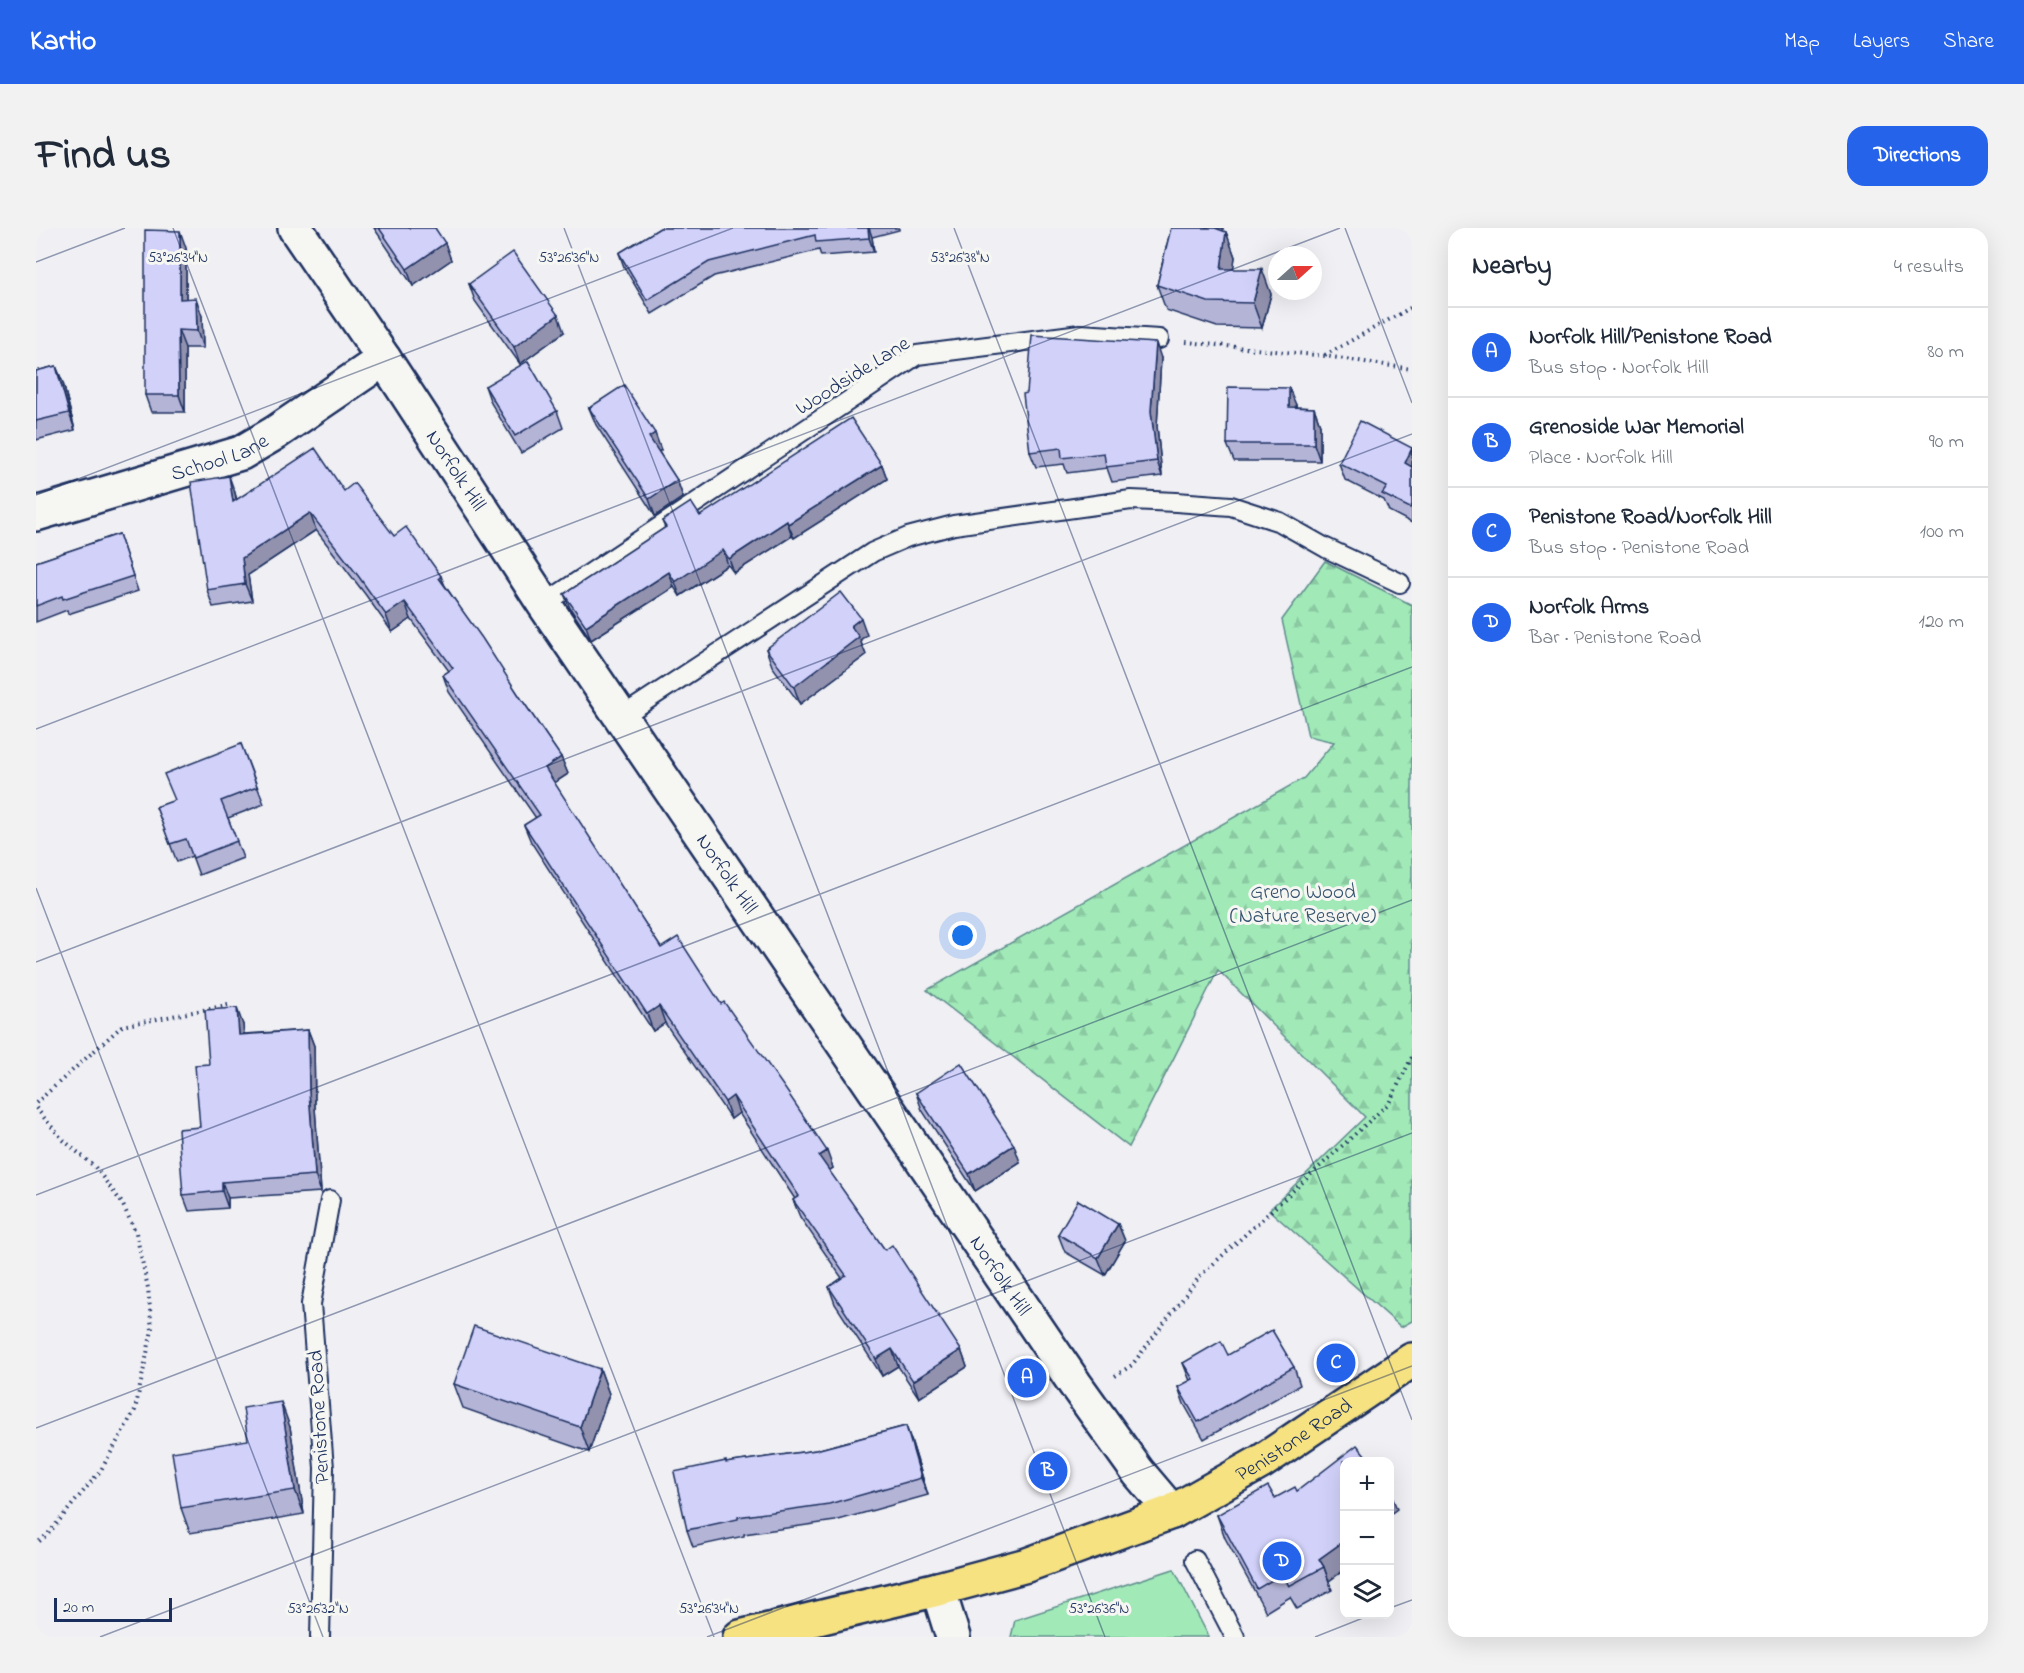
<!DOCTYPE html>
<html lang="en">
<head>
<meta charset="utf-8">
<style>
  :root { --surface:#fff; --page:#f2f2f3; --text:#1f2937; --muted:#747a83; --line:#e0e1e3; --accent:#2563eb }
  body { margin:0; font-family:"Indie Flower",sans-serif; background:var(--page); color:var(--text) }
  .controls { position:absolute; right:18px; bottom:18px; display:grid; overflow:hidden; border-radius:12px; box-shadow:0 6px 24px #0002 }
  .controls button { width:54px; height:54px; display:grid; place-items:center; padding:0; border:0; border-bottom:2px solid var(--line); background:var(--surface); color:var(--text); font:30px sans-serif }
  .compass { position:absolute; left:1232px; top:18px; width:54px; height:54px; border-radius:50%; background:var(--surface); box-shadow:0 6px 24px #0002; rotate:69deg }
  .scale { position:absolute; left:18px; bottom:15px; width:118px; box-sizing:border-box; padding-left:6px; border:3px solid #1b2f5e; border-top:0; font-size:16px; line-height:21px; white-space:nowrap; color:#1b2f5e; -webkit-text-stroke:4px #f6f6f2; paint-order:stroke }
  .you { position:absolute; left:927px; top:708px; width:21px; height:21px; margin:-15px; border:4px solid #fff; border-radius:50%; background:#1a73e8; box-shadow:0 0 0 9px #1a73e833 }
  .badge { display:grid; place-items:center; width:39px; height:39px; border-radius:50%; background:var(--accent); color:#fff; font-size:20px; font-weight:700 }
  .pin { position:absolute; translate:-50% -50%; border:3px solid #fff; box-shadow:0 2px 6px #0006 }
  .list { margin:0; padding:0; list-style:none }
  h2 { display:flex; justify-content:space-between; align-items:center; height:78px; margin:0; padding:0 24px; font-size:26px }
  h2 small { font-size:20px; font-weight:400; color:var(--muted) }
  .list li { display:grid; grid-template-columns:39px 1fr auto; gap:18px; align-items:center; box-sizing:border-box; height:90px; padding:0 24px; border-top:2px solid var(--line) }
  .list b { display:block; font-size:22px; white-space:nowrap }
  .list p { margin:0; font-size:20px; white-space:nowrap; color:var(--muted) }
  .list em { font-size:20px; font-style:normal; color:var(--muted) }
  .icon { flex:none; width:33px; height:33px; fill:none; stroke:currentColor; stroke-width:2; stroke-linecap:round; stroke-linejoin:round }
  .map { position:relative; flex:none; width:1376px; height:1409px; overflow:hidden; border-radius:18px }
  header { display:flex; align-items:center; gap:36px; box-sizing:border-box; height:84px; padding:0 30px; background:var(--accent); color:#fff }
  header strong { font-size:28px }
  nav { display:flex; gap:33px; margin-inline-start:auto; font-size:21px }
  .intro { display:flex; align-items:center; justify-content:space-between; box-sizing:border-box; height:144px; padding:0 36px }
  h1 { margin:0; font-size:42px }
  .button { padding:15px 27px; border-radius:18px; background:var(--accent); color:#fff; font-size:21px; font-weight:700 }
  main { display:flex; gap:36px; padding:0 36px }
  aside { flex:1; background:var(--surface); border-radius:18px; box-shadow:0 6px 24px #0002 }
  .map>svg:first-child { display:block }
  .green { fill:#a1eab8; stroke:#5e8c8b; stroke-width:1.5 }
  .forest { fill:url(#forest-firs); stroke:#5e8c8b; stroke-width:1.5 }
  .lines { fill:none; stroke-linecap:round; stroke-linejoin:round }
  .service-casing { stroke:#1b2f5e; stroke-width:22 }
  .minor-casing { stroke:#1b2f5e; stroke-width:38 }
  .trunk-casing { stroke:#1b2f5e; stroke-width:38 }
  .path { stroke:#1b2f5e; stroke-width:4; stroke-dasharray:1.5 4.5; stroke-linecap:butt }
  .service { stroke:#f6f6f2; stroke-width:18 }
  .minor { stroke:#f6f6f2; stroke-width:33 }
  .trunk { stroke:#f6e281; stroke-width:33 }
  .wall { fill:#b4b4d7; stroke:#1b2f5e; stroke-width:1.5 }
  .shaded-wall { fill:#9292af; stroke:#1b2f5e; stroke-width:1.5 }
  .building { fill:#d1d1fa; stroke:#1b2f5e; stroke-width:1.5 }
  .ticks { fill:none; stroke:#1b2f5e; stroke-width:1.5; stroke-opacity:0.45 }
  .labels { text-anchor:middle; stroke-width:6; stroke-linejoin:round; paint-order:stroke }
  .street-label { font-size:21px; fill:#1b2f5e; stroke:#f6f6f2 }
  .park-label { font-size:21px; fill:#365470; stroke:#f6f6f2 }
  .ticks-label { font-size:15px; text-anchor:middle; fill:#1b2f5e; stroke:#f6f6f2; stroke-width:6; stroke-linejoin:round; paint-order:stroke }
</style>
</head>
<body>
<header>
<strong>Kartio</strong>
<nav><a>Map</a><a>Layers</a><a>Share</a></nav>
</header>
<div class="intro"><h1>Find us</h1><a class="button">Directions</a></div>
<main>
<div class="map">
<svg width="1376" height="1409" viewBox="0 0 1376 1409">
  <defs>
    <pattern id="forest-firs" width="22" height="20" patternUnits="userSpaceOnUse" patternTransform="scale(1.5)"><rect width="22" height="20" fill="#a1eab8"/><path d="M5 1l3.5 6h-7zM16 11l3.5 6h-7z" fill="#8ac9a1"/></pattern>
  </defs>
  <rect width="100%" height="100%" fill="#efeff4"/>
  <filter id="ink" filterUnits="userSpaceOnUse"><feTurbulence type="fractalNoise" baseFrequency=".0167" numOctaves="2"/><feDisplacementMap in="SourceGraphic" scale="12" xChannelSelector="R" yChannelSelector="G"/><feConvolveMatrix kernelMatrix="1 2 1 2 8 2 1 2 1" color-interpolation-filters="sRGB"/></filter>
  <g filter="url(#ink)">
    <path class="green" d="M 1138,1341 L 1173,1409 L 975,1409 L 979,1392 Z"/>
    <path class="forest" d="M 1289,333 L 1376,377 L 1376,1093 L 1365,1099 L 1233,982 L 1329,889 L 1182,742 L 1093,919 L 891,762 L 1268,550 L 1298,514 L 1272,508 L 1246,392 Z"/>
    <g class="lines">
      <defs>
        <g id="service">
          <path d="M 508,376 L 881,127 L 1044,106 L 1123,111"/>
          <path d="M 585,489 L 837,324 L 872,309 L 918,297 L 1095,272 L 1140,274 L 1195,278 L 1244,294 L 1290,320 L 1364,355"/>
          <path d="M 1159,1332 L 1199,1409"/>
          <path d="M 284,1409 L 288,1240 L 275,1076 L 294,972"/>
        </g>
        <g id="minor">
          <path id="s1" d="M 259,0 L 348,131 L 508,376 L 1039,1156 L 1102,1244 L 1136,1284"/>
          <path id="s2" d="M 0,286 L 205,225 L 239,205 L 348,131"/>
          <path d="M 902,1361 L 917,1409"/>
        </g>
        <g id="trunk">
          <path id="s3" d="M 704,1409 L 902,1361 L 991,1337 L 1136,1284 L 1225,1234 L 1376,1132"/>
        </g>
      </defs>
      <use href="#service" class="service-casing"/>
      <use href="#minor" class="minor-casing"/>
      <use href="#trunk" class="trunk-casing"/>
      <g class="path">
        <path d="M 1150,114 L 1289,128 L 1376,141"/>
        <path d="M 1289,127 L 1376,79"/>
        <path d="M 0,875 L 86,798 L 192,777"/>
        <path d="M 0,880 L 26,911 L 59,939 L 86,975 L 100,1005 L 112,1060 L 116,1102 L 99,1182 L 65,1242 L 12,1306 L 0,1316"/>
        <path d="M 1079,1148 L 1096,1137 L 1164,1048 L 1353,875 L 1376,829"/>
      </g>
      <use href="#service" class="service"/>
      <use href="#minor" class="minor"/>
      <use href="#trunk" class="trunk"/>
    </g>
    <g class="wall">
      <path d="M 338,0 L 399,0 L 415,32 L 377,58 Z"/>
      <path d="M 624,0 L 863,0 L 863,2 L 836,9 L 838,24 L 785,28 L 783,22 L 678,48 L 616,86 L 588,39 L 583,25 Z"/>
      <path d="M 1135,0 L 1187,0 L 1187,3 L 1190,4 L 1199,29 L 1197,41 L 1235,66 L 1226,100 L 1181,99 L 1130,82 L 1121,57 Z"/>
      <path d="M 150,20 L 150,71 L 166,88 L 167,120 L 149,120 L 149,184 L 115,184 L 109,167 Z"/>
      <path d="M 433,56 L 528,104 L 484,136 L 439,73 Z"/>
      <path d="M 1125,130 L 1121,198 L 1126,248 L 1076,254 L 1071,240 L 1031,245 L 1028,236 L 1000,239 L 994,224 L 991,165 Z"/>
      <path d="M 20,138 L 27,155 L 39,202 L 0,212 L 0,143 Z"/>
      <path d="M 449,158 L 521,183 L 527,200 L 485,225 L 455,175 Z"/>
      <path d="M 1260,177 L 1260,179 L 1278,180 L 1284,197 L 1284,233 L 1198,233 L 1191,216 Z"/>
      <path d="M 553,180 L 625,222 L 623,224 L 641,252 L 647,269 L 619,288 L 560,197 Z"/>
      <path d="M 1376,220 L 1376,295 L 1353,283 L 1348,272 L 1309,252 L 1303,235 Z"/>
      <path d="M 846,237 L 851,251 L 758,310 L 756,308 L 698,345 L 692,337 L 644,368 L 638,359 L 555,412 L 534,380 L 528,366 L 629,300 L 626,293 L 664,288 Z"/>
      <path d="M 308,263 L 358,308 L 410,359 L 484,469 L 525,529 L 532,546 L 518,555 L 625,720 L 685,776 L 797,940 L 793,943 L 849,1022 L 925,1122 L 931,1139 L 883,1170 L 862,1138 L 846,1148 L 799,1076 L 793,1059 L 806,1050 L 764,989 L 757,972 L 759,971 L 703,885 L 695,891 L 629,795 L 617,803 L 495,614 L 488,597 L 500,590 L 413,464 L 407,447 L 413,443 L 375,391 L 356,404 L 329,366 L 280,302 L 212,347 L 216,373 L 177,379 L 171,362 L 199,265 L 201,272 Z"/>
      <path d="M 83,306 L 102,363 L 32,386 L 31,382 L 0,394 L 0,334 Z"/>
      <path d="M 831,407 L 824,412 L 830,427 L 764,476 L 736,438 L 730,421 Z"/>
      <path d="M 205,516 L 228,576 L 192,590 L 207,630 L 163,647 L 156,628 L 141,634 L 120,579 L 138,573 Z"/>
      <path d="M 207,797 L 208,806 L 272,802 L 278,818 L 279,880 L 285,964 L 192,970 L 192,980 L 153,983 L 147,967 L 164,899 L 173,836 Z"/>
      <path d="M 880,865 L 984,934 L 939,963 L 886,882 Z"/>
      <path d="M 1082,996 L 1089,1013 L 1069,1047 L 1029,1024 L 1022,1006 Z"/>
      <path d="M 1192,1127 L 1258,1139 L 1264,1157 L 1168,1211 L 1148,1176 L 1142,1159 L 1154,1153 L 1147,1135 Z"/>
      <path d="M 564,1141 L 573,1166 L 553,1224 L 427,1180 L 418,1156 Z"/>
      <path d="M 870,1198 L 876,1215 L 892,1267 L 799,1293 L 708,1306 L 708,1308 L 657,1319 L 651,1302 L 690,1235 L 780,1222 Z"/>
      <path d="M 254,1199 L 268,1286 L 154,1305 L 145,1280 L 212,1212 Z"/>
      <path d="M 1261,1263 L 1296,1362 L 1261,1381 L 1254,1369 L 1230,1384 L 1189,1310 L 1181,1287 Z"/>
    </g>
    <g class="shaded-wall">
      <path d="M 832,0 L 833,0 L 836,9 L 838,24 L 833,10 Z"/>
      <path d="M 144,3 L 150,20 L 150,88 L 144,71 Z"/>
      <path d="M 1190,4 L 1199,29 L 1194,66 L 1185,41 Z"/>
      <path d="M 409,15 L 415,32 L 377,58 L 371,41 Z"/>
      <path d="M 1226,41 L 1235,66 L 1226,100 L 1217,75 Z"/>
      <path d="M 160,70 L 166,88 L 167,120 L 161,103 Z"/>
      <path d="M 522,87 L 528,104 L 484,136 L 478,119 Z"/>
      <path d="M 142,102 L 149,120 L 149,184 L 143,167 Z"/>
      <path d="M 1120,115 L 1125,130 L 1121,198 L 1126,248 L 1121,233 L 1115,183 Z"/>
      <path d="M 20,138 L 27,155 L 39,202 L 33,185 Z"/>
      <path d="M 1253,160 L 1260,177 L 1260,196 L 1253,179 Z"/>
      <path d="M 1278,180 L 1284,197 L 1284,233 L 1278,216 Z"/>
      <path d="M 619,205 L 625,222 L 619,226 L 613,209 Z"/>
      <path d="M 1376,221 L 1376,250 L 1369,235 Z"/>
      <path d="M 846,237 L 851,251 L 758,310 L 752,296 Z"/>
      <path d="M 193,248 L 199,265 L 204,291 L 197,274 Z"/>
      <path d="M 641,252 L 647,269 L 619,288 L 613,271 Z"/>
      <path d="M 274,285 L 280,302 L 212,347 L 216,373 L 209,356 L 206,330 Z"/>
      <path d="M 751,293 L 756,308 L 698,345 L 693,331 Z"/>
      <path d="M 687,322 L 692,337 L 644,368 L 639,354 Z"/>
      <path d="M 633,344 L 638,359 L 555,412 L 550,398 Z"/>
      <path d="M 405,348 L 412,365 L 403,350 Z"/>
      <path d="M 369,374 L 375,391 L 356,404 L 350,387 Z"/>
      <path d="M 825,390 L 831,407 L 824,412 L 830,427 L 764,476 L 758,459 L 815,398 Z"/>
      <path d="M 525,529 L 532,546 L 515,557 L 509,540 Z"/>
      <path d="M 623,778 L 629,795 L 617,803 L 611,786 Z"/>
      <path d="M 201,780 L 207,797 L 209,823 L 203,807 Z"/>
      <path d="M 272,802 L 278,818 L 279,880 L 285,964 L 279,947 L 273,864 Z"/>
      <path d="M 697,868 L 703,885 L 695,891 L 689,874 Z"/>
      <path d="M 978,917 L 984,934 L 939,963 L 933,946 Z"/>
      <path d="M 791,923 L 797,940 L 789,945 L 783,928 Z"/>
      <path d="M 186,954 L 192,970 L 192,980 L 186,963 Z"/>
      <path d="M 1082,996 L 1089,1013 L 1069,1047 L 1062,1030 Z"/>
      <path d="M 856,1121 L 862,1138 L 846,1148 L 840,1131 Z"/>
      <path d="M 925,1122 L 931,1139 L 883,1170 L 877,1153 Z"/>
      <path d="M 564,1141 L 573,1166 L 553,1224 L 544,1199 Z"/>
      <path d="M 245,1174 L 254,1199 L 268,1286 L 259,1262 Z"/>
      <path d="M 870,1198 L 876,1215 L 892,1267 L 885,1250 Z"/>
      <path d="M 1353,1261 L 1361,1281 L 1353,1287 Z"/>
      <path d="M 1308,1313 L 1308,1342 L 1293,1353 L 1288,1339 L 1283,1331 Z"/>
    </g>
    <g class="building">
      <path d="M 343,0 L 399,0 L 409,15 L 371,41 Z"/>
      <path d="M 624,0 L 832,0 L 833,10 L 780,14 L 779,7 L 673,34 L 611,72 L 583,25 Z"/>
      <path d="M 1135,0 L 1179,0 L 1190,4 L 1185,41 L 1226,41 L 1217,75 L 1172,74 L 1121,57 Z"/>
      <path d="M 109,2 L 144,3 L 144,71 L 160,70 L 161,103 L 142,102 L 143,167 L 109,167 Z"/>
      <path d="M 477,24 L 522,87 L 478,119 L 433,56 Z"/>
      <path d="M 996,107 L 1120,115 L 1115,183 L 1121,233 L 1070,239 L 1068,225 L 1026,230 L 1025,220 L 994,224 L 987,166 L 991,165 Z"/>
      <path d="M 492,133 L 521,183 L 479,208 L 449,158 Z"/>
      <path d="M 20,138 L 33,185 L 0,193 L 0,143 Z"/>
      <path d="M 588,157 L 619,205 L 613,209 L 641,252 L 613,271 L 553,180 Z"/>
      <path d="M 1192,159 L 1253,160 L 1253,179 L 1278,180 L 1278,216 L 1191,216 Z"/>
      <path d="M 815,190 L 846,237 L 752,296 L 751,293 L 693,331 L 687,322 L 639,354 L 633,344 L 550,398 L 528,366 L 630,299 L 626,293 L 655,274 L 664,288 Z"/>
      <path d="M 1324,193 L 1376,220 L 1369,235 L 1376,239 L 1376,277 L 1374,280 L 1346,266 L 1351,259 L 1303,235 Z"/>
      <path d="M 279,220 L 308,263 L 318,255 L 358,308 L 370,299 L 405,348 L 403,350 L 446,410 L 484,469 L 525,529 L 509,540 L 625,720 L 642,709 L 685,776 L 688,774 L 750,862 L 791,923 L 783,928 L 849,1022 L 856,1017 L 925,1122 L 877,1153 L 856,1121 L 840,1131 L 793,1059 L 810,1047 L 757,972 L 763,968 L 697,868 L 689,874 L 623,778 L 611,786 L 488,597 L 504,587 L 407,447 L 417,440 L 369,374 L 350,387 L 323,349 L 274,285 L 206,330 L 209,356 L 171,362 L 155,254 L 193,248 L 197,274 Z"/>
      <path d="M 83,306 L 97,348 L 27,371 L 26,368 L 0,378 L 0,334 Z"/>
      <path d="M 805,364 L 825,390 L 815,398 L 823,409 L 758,459 L 730,421 Z"/>
      <path d="M 205,516 L 221,559 L 185,573 L 201,613 L 157,630 L 150,611 L 134,616 L 120,579 L 139,572 L 128,546 Z"/>
      <path d="M 201,780 L 203,807 L 272,802 L 273,864 L 279,947 L 186,954 L 186,963 L 147,967 L 142,901 L 164,899 L 159,837 L 173,836 L 169,782 Z"/>
      <path d="M 925,835 L 978,917 L 933,946 L 880,865 Z"/>
      <path d="M 1042,972 L 1082,996 L 1062,1030 L 1022,1006 Z"/>
      <path d="M 438,1098 L 564,1141 L 544,1199 L 418,1156 Z"/>
      <path d="M 1236,1102 L 1258,1139 L 1162,1194 L 1142,1159 L 1157,1151 L 1147,1135 L 1185,1113 L 1192,1127 Z"/>
      <path d="M 245,1174 L 259,1262 L 145,1280 L 136,1224 L 212,1212 L 207,1180 Z"/>
      <path d="M 870,1198 L 885,1250 L 793,1276 L 702,1289 L 702,1291 L 651,1302 L 638,1244 L 690,1233 L 690,1235 L 780,1222 Z"/>
      <path d="M 1321,1217 L 1334,1233 L 1308,1233 L 1308,1313 L 1283,1331 L 1288,1339 L 1253,1358 L 1246,1346 L 1221,1361 L 1181,1287 L 1232,1258 L 1239,1270 L 1259,1259 L 1261,1263 Z"/>
    </g>
  </g>
  <path class="ticks" d="M 137,0 L 678,1409M 528,0 L 1069,1409M 918,0 L 1376,1192M 1309,0 L 1376,175M 0,34 L 89,0M 0,267 L 697,0M 0,501 L 1304,0M 0,660 L 287,1409M 0,734 L 1376,206M 0,967 L 1376,439M 0,1200 L 1376,672M 1354,1380 L 1376,1372M 64,1409 L 1376,905M 671,1409 L 1376,1138M 1279,1409 L 1337,1386"/>
  <g class="labels">
    <g class="street-label">
      <text transform="translate(816 147) rotate(-32)" y="7">Woodside Lane</text>
      <text dy="7" stroke="none"><textPath href="#s2" startOffset="192">School Lane</textPath></text>
      <text dy="7" stroke="none"><textPath href="#s1" startOffset="291">Norfolk Hill</textPath></text>
      <text dy="7" stroke="none"><textPath href="#s1" startOffset="777">Norfolk Hill</textPath></text>
      <text dy="7" stroke="none"><textPath href="#s1" startOffset="1263">Norfolk Hill</textPath></text>
      <text transform="translate(282 1189) rotate(-93)" y="7">Penistone Road</text>
      <text dy="7" stroke="none"><textPath href="#s3" startOffset="592">Penistone Road</textPath></text>
    </g>
    <g class="park-label">
      <text x="1267" y="670">Greno Wood<tspan x="1267" dy="24">(Nature Reserve)</tspan></text>
    </g>
  </g>
  <g class="ticks-label">
    <text x="533" y="34">53°26'36"N</text>
    <text x="142" y="34">53°26'34"N</text>
    <text x="924" y="34">53°26'38"N</text>
    <text x="282" y="1385">53°26'32"N</text>
    <text x="673" y="1385">53°26'34"N</text>
    <text x="1063" y="1385">53°26'36"N</text>
  </g>
</svg>
<div class="controls">
<button>+</button>
<button>−</button>
<button><svg class="icon" aria-label="layers" viewBox="0 0 24 24"><path d="M12 4l9 5-9 5-9-5zM3 14l9 5 9-5"/></svg></button>
</div>
<svg class="compass" viewBox="-18 -18 36 36"><path d="M0-13l5 13h-10z" fill="#e53935"/><path d="M0 13l5-13h-10z" fill="#747a83"/></svg>
<div class="scale">20 m</div>
<div class="you"></div>
<div class="pin badge" style="left:991px;top:1150px">A</div>
<div class="pin badge" style="left:1012px;top:1243px">B</div>
<div class="pin badge" style="left:1300px;top:1135px">C</div>
<div class="pin badge" style="left:1246px;top:1333px">D</div>
</div>
<aside>
<h2>Nearby<small>4 results</small></h2>
<ul class="list">
<li><span class="badge">A</span><div><b>Norfolk Hill/Penistone Road</b><p>Bus stop · Norfolk Hill</p></div><em>80 m</em></li>
<li><span class="badge">B</span><div><b>Grenoside War Memorial</b><p>Place · Norfolk Hill</p></div><em>90 m</em></li>
<li><span class="badge">C</span><div><b>Penistone Road/Norfolk Hill</b><p>Bus stop · Penistone Road</p></div><em>100 m</em></li>
<li><span class="badge">D</span><div><b>Norfolk Arms</b><p>Bar · Penistone Road</p></div><em>120 m</em></li>
</ul>
</aside>
</main>
</body>
</html>
